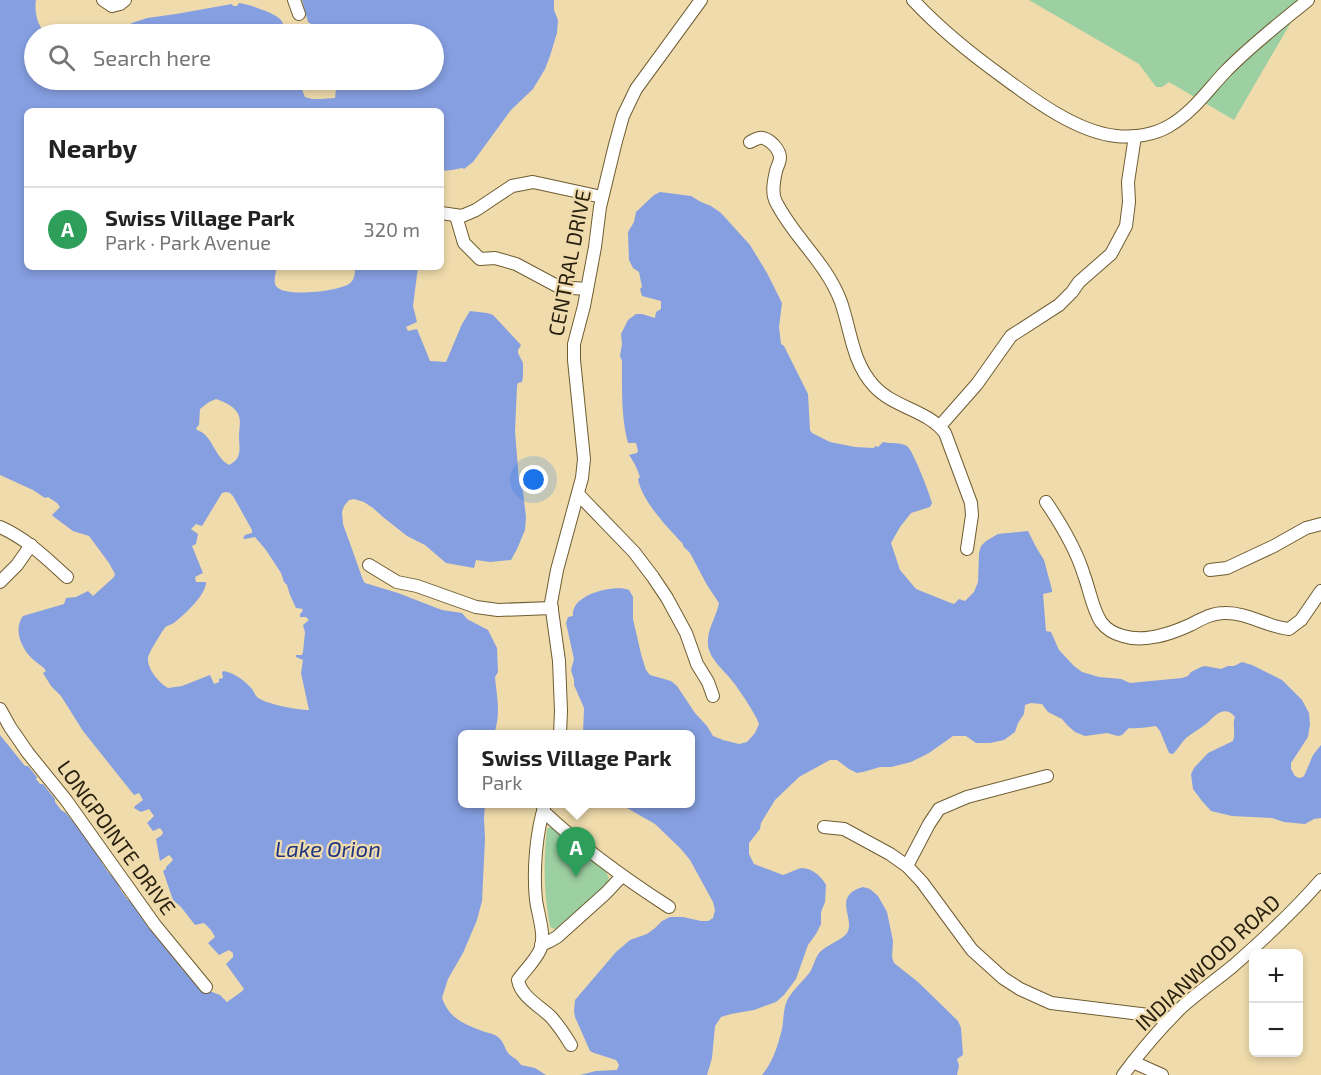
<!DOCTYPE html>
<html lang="en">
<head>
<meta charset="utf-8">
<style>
  :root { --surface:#fff; --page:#f6f6f6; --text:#222; --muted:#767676; --line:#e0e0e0; --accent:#3a5acc }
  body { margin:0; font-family:"Exo 2",sans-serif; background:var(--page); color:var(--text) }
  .controls { position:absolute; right:18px; bottom:18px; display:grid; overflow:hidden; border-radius:9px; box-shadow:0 3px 9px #0003 }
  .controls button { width:54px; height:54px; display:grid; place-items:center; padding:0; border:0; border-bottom:2px solid var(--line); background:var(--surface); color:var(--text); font:30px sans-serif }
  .you { position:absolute; left:534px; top:480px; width:21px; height:21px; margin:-15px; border:4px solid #fff; border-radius:50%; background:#1a73e8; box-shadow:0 0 0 9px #1a73e833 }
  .badge { display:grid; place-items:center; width:39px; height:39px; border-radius:50%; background:var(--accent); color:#fff; font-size:20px; font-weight:700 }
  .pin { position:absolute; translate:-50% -50px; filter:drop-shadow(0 2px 3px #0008) }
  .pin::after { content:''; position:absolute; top:32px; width:21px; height:18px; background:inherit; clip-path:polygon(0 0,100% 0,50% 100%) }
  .popup { position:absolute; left:458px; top:730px; width:237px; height:78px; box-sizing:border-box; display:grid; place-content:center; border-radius:9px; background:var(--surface); filter:drop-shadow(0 2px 4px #0005); font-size:20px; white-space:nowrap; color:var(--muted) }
  .popup b { font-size:22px; color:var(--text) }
  .popup::after { content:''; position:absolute; left:50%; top:100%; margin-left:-12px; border:12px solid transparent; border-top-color:var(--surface) }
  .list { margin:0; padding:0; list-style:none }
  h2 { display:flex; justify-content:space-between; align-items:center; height:78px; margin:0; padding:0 24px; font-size:26px }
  h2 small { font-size:20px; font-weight:400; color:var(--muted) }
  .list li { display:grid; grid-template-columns:39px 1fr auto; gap:18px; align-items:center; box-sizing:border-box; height:84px; padding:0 24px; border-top:2px solid var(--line) }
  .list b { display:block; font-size:22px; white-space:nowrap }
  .list p { margin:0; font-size:20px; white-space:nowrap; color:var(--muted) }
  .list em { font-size:20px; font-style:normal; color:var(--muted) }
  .icon { flex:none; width:33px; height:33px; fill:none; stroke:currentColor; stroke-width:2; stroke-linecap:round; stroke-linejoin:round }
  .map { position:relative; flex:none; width:1321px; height:1075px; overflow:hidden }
  .search { position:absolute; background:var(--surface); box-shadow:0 3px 9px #0003; left:24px; top:24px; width:420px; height:66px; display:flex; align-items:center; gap:15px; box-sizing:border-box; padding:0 21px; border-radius:33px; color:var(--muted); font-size:22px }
  .panel { position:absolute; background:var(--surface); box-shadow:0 3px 9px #0003; left:24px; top:108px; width:420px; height:162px; border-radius:9px }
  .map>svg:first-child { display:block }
  .green { fill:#9ccfa1 }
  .water { fill:#869fe1; fill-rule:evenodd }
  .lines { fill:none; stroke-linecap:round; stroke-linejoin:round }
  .minor-casing { stroke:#6f5d32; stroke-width:14 }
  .minor { stroke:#fff; stroke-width:12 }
  .labels { text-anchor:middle; stroke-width:4.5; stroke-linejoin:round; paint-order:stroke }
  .street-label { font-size:21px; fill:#28210f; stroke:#efdbac }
  .water-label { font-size:22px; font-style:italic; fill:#203581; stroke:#efdbac }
</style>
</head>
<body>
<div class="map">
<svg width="1321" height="1075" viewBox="0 0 1321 1075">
  <rect width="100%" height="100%" fill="#efdbac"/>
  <g class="green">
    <path d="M 1029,0 L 1304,0 L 1234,120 L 1169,82 L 1162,87 L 1156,87 L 1139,64 Z"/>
    <path d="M 550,827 L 557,829 L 562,836 L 605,870 L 609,878 L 607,883 L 598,893 L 555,929 L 550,927 C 544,893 543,864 547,829 Z"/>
  </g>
  <g class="water">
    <path d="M 0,0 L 36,0 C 34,8 37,24 43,30 C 46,32 49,33 52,34 L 34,34 L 34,80 L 298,80 L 305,97 C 316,101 325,98 335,98 L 337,80 L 434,80 L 434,34 L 322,34 L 320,30 L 308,22 L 302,0 L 554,0 L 554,10 L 558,20 L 557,33 L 550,56 L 545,69 L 533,89 L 511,110 L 473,162 L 464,169 L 462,168 L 452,170 L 441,171 L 441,111 L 27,111 L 27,267 L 277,267 C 276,272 273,281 276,286 C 284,298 339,291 349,284 C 355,280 355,273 355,267 L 418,267 L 413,306 L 417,322 L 406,327 L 408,331 L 417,329 L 430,361 L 446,362 L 462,324 L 470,311 L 487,313 L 493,315 L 521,345 L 518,350 L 518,353 L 523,363 L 523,376 L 522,382 L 518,383 L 517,386 L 515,431 L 519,481 L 521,482 L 522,484 L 526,517 L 525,530 L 517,549 L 511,560 L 490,562 L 476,560 L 474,568 L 446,563 L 425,545 L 407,536 L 383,517 L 373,508 L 364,502 L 354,499 L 349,500 L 344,506 L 342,512 L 343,524 L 363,580 L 365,583 L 398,593 L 442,610 L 462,613 L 467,619 L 488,630 L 497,648 L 498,672 L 495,677 C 497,699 501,713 494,734 L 462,734 L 462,804 L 485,804 L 484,818 L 485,839 L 482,901 L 477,920 L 463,953 L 448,979 L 442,998 C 450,1020 465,1024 485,1032 C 489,1033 494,1034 498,1037 C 504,1042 504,1047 508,1053 C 512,1058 516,1057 521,1065 L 535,1068 L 546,1075 L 0,1075 L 0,735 L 25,766 L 28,766 L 37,777 L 36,779 L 40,784 L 43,784 L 55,799 L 55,802 L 61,810 L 66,813 L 86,838 L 108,872 L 118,882 L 120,889 L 128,900 L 131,902 L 148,927 L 176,956 L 182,969 L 204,989 L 220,995 L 227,1002 L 241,992 L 244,989 L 226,964 L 233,957 L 233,953 L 229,950 L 219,955 L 208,943 L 215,937 L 211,930 L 204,923 L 195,925 L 181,907 L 173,900 L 163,871 L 166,869 L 166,867 L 173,860 L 171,857 L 169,855 L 160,861 L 156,839 L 162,835 L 163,832 L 160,828 L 153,831 L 147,823 L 154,816 L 149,809 L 141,812 L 134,808 L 135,806 L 143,800 L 139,793 L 134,795 L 83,731 L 61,696 L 51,686 L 43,673 L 46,671 C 43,666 41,666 36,662 C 23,652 12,631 23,616 L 64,604 L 66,598 L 76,597 L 88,591 L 93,596 L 114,577 L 115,574 L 109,563 L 89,536 L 73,531 L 54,517 L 52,515 L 60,507 L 57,503 L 48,497 L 45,498 L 33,490 L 0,475 ZM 216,399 C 225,402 236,407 239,416 C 241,423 239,429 239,436 C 239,448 243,458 229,465 C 214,457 213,435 197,430 L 196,428 L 199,425 L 200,409 L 209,402 ZM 226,492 L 230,493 L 233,496 L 252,530 L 252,533 L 245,535 L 243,538 L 245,539 L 255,537 L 266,550 L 281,573 L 284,582 L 287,585 L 290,595 L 296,608 L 303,609 L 302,612 L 300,614 L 300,617 L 306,617 L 309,620 L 303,625 L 305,632 L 303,652 L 302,655 L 296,655 L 296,657 L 303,660 L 301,673 L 309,710 C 299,710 264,704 257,697 C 255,695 254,692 252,689 C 244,680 236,674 224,671 L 222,672 L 223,678 L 219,679 L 219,682 L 214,684 L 210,675 L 182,686 L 168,688 C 159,683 147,669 148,658 C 148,654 161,633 164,629 C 166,625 172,625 175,622 C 185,614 206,595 206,582 L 196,582 L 195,577 L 203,573 L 192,546 L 196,544 L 198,534 L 191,529 L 196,524 L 202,526 L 222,493 Z"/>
    <path d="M 239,3 C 248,4 275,13 281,20 C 284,24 284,30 286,34 L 120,34 L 120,31 L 132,23 L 147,18 L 176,14 L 232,4 L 233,6 L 237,6 Z"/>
    <path d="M 660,192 L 691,196 L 701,202 L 711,206 L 721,213 L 750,245 L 767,273 L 782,303 L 779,327 L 781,344 L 784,346 L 808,394 L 810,430 L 812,433 L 830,442 L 855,447 L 874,448 L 875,446 L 878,447 L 883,442 C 891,444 900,442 907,446 C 913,450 930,495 932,503 L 930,507 L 911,513 L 900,527 L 891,543 L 900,570 L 916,589 L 951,603 L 954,604 L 959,599 L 965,601 L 974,592 L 978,582 L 979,553 L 981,546 L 986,541 L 998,534 L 1028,531 L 1036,547 L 1044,560 L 1052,590 L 1052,592 L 1043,594 L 1046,631 L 1051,632 L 1059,650 L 1074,666 L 1082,672 L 1099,677 L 1121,679 L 1130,683 L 1182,678 L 1188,676 L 1191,672 L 1201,667 L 1205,666 L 1221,669 L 1228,666 L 1234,666 L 1242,662 L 1252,665 L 1282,680 L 1302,700 L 1309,713 L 1310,724 L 1308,737 L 1291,763 L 1291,769 L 1295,776 L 1299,778 L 1303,777 L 1305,774 L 1313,755 L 1321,745 L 1321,818 L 1314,819 L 1305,824 L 1284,822 L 1272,818 L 1232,816 L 1211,811 L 1202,801 L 1193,789 L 1191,774 L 1194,768 L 1208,753 L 1233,741 C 1236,733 1232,725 1235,717 C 1224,704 1215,716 1206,724 C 1200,729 1192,733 1186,738 C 1181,743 1178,749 1173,754 L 1169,753 L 1160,731 L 1156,726 C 1147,727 1138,729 1129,728 L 1122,735 L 1118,736 L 1107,733 L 1085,736 L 1075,732 L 1067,725 L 1062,719 L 1048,712 L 1042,704 L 1031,703 L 1025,705 L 1024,714 L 1018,723 L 1015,732 L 1004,740 L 990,743 L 976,743 L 966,736 L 953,736 L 929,753 L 911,762 L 891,767 L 880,767 L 863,772 L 857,773 L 849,769 L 837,760 L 830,760 L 799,777 L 775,800 L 761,823 L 760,829 L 749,843 L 749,854 L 754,864 L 783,875 C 789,873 796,869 802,868 C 812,868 822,877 826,885 L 825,902 L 821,912 L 821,924 L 816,934 L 808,945 L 796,979 L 784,995 L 776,1002 L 754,1010 L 731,1014 L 721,1017 L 715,1026 L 712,1058 L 707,1075 L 580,1075 L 596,1071 L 617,1070 L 619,1065 L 616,1060 L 594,1053 L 590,1051 L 575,1017 L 574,1011 L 575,1000 L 616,952 L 630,940 L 647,934 L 655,928 L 662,921 L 670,917 L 683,917 L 701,921 L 708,921 L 713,918 L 715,910 L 713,902 L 690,860 L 681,849 L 655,824 L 620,804 L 690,804 L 690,734 L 583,734 L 584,708 L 574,685 L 574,680 L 571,670 L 574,659 L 566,623 L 568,617 L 573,616 C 570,595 614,584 629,590 L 633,597 L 633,619 L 641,654 L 646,670 L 650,675 L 671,681 L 677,686 L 695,713 L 707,726 L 713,736 L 723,740 L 739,744 L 747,742 L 755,733 L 759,724 L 757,719 C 750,706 742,694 734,683 C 724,669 706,658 708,639 C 709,626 717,615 719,603 L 707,585 L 690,553 L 683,546 L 683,544 C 667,527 642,501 638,479 L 640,477 C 637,468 634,462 629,455 L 637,453 L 638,451 L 636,443 L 628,443 C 621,418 622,387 622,361 L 620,356 L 622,344 L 621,334 L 628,320 L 636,314 L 642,314 L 655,318 L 656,312 L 661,309 L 661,301 L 642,296 L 640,289 L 642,287 L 639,272 L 633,268 L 629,260 L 628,232 L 634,222 L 636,212 L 654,195 Z"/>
    <path d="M 863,887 L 870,889 L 878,896 L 887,912 L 893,941 L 892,957 L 894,963 L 918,982 L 958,1021 L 961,1028 L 963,1055 L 957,1059 L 959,1066 L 957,1075 L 762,1075 C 773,1062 778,1045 782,1029 C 784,1019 783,1006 789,997 C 795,988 803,981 810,972 C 814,966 815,957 820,952 C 827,945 842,940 847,933 C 856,919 831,896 863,887 Z"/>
  </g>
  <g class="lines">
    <defs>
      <g id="minor">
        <path d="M 103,0 L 112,6 L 120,4 L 125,0"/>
        <path d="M 294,0 L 299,14"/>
        <path d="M 913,0 C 940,29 971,54 1003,77 C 1034,100 1077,132 1116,136 C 1133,138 1154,135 1169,126 C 1192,113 1207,91 1225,72 C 1250,46 1280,23 1308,0"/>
        <path d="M 750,142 C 754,140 759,137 763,138 C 771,140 780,150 780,158 C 780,162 777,167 776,171 C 774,180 771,193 776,202 C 794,238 826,262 841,302 C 851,331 852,362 874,386 C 894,408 928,410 945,433 L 971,503 L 972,515 L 967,549"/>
        <path d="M 441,213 L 462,216 L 476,210 L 512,186 L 533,182 L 602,197"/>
        <path d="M 456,216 L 464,243 L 480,259 L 495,258 L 516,264 L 559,287 L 587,289"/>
        <path d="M 940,426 L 977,384 L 1011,336 L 1059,305 L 1072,292 L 1079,282 L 1111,254 L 1126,226 L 1129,202 L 1128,182 L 1135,136"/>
        <path d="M 578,494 L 634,552 L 653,577 L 667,598 L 686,633 L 697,664 L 708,682 L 713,696"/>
        <path d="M 1046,502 C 1061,524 1076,549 1084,575 C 1090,591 1092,608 1101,622 C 1107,630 1115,634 1123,636 C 1145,643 1170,634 1190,625 C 1200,620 1211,613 1224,613 C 1247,612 1267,627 1289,629 L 1301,620 L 1321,591"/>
        <path d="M 0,527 C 27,539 46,558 67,577"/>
        <path d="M 369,565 L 397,582 L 417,586 L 476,607 L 498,610 L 552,608"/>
        <path d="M 1210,570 L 1227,568 L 1274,546 L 1306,528 L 1321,524"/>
        <path d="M 0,582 L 17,565 L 31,545"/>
        <path d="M 0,709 L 10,727 L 28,753 L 66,800 L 155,925 L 206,987"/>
        <path d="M 560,734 L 561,711 L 559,661 L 551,603 L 557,570 L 582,478 L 584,459 L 574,360 L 574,344 L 584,306 L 595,247 L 600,207 L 615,145 L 623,116 L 636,89 L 701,0"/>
        <path d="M 545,804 C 536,833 533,870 536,900 C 538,915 546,936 540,950 C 535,961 525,970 518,980 C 521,997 540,1006 551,1017 C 559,1026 565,1035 571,1045"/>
        <path d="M 543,811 C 582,848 624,878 669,907"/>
        <path d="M 824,827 L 844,829 L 890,854 L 907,866 L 922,882 L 972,950 L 1003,978 L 1020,989 L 1051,1003 L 1149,1015 L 1169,1020"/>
        <path d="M 907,866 L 929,824 L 939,809 L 967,797 L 1047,776"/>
        <path d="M 541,945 L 550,941 L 557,937 L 606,893 L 622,876"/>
        <path d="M 1133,1062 L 1162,1075"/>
        <path d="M 1123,1075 C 1141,1051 1161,1027 1183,1006 C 1199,992 1216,980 1233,966 C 1264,939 1294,911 1321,880"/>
      </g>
    </defs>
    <use href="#minor" class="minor-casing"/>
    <use href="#minor" class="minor"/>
  </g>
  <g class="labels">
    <g class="street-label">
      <text transform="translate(570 263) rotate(-79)" y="7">CENTRAL DRIVE</text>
      <text transform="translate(116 838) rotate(54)" y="7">LONGPOINTE DRIVE</text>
      <text transform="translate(1208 963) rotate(-43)" y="7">INDIANWOOD ROAD</text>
    </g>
    <g class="water-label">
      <text x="328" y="857">Lake Orion</text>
    </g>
  </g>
</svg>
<div class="controls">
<button>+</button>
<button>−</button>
</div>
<div class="you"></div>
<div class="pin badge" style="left:576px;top:877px;background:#2e9e5b">A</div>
<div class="popup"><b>Swiss Village Park</b>Park</div>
<div class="search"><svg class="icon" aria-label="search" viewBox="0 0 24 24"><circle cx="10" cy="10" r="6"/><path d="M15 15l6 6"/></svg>Search here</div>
<section class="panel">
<h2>Nearby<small></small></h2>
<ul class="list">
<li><span class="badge" style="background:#2e9e5b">A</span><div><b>Swiss Village Park</b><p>Park · Park Avenue</p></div><em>320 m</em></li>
</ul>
</section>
</div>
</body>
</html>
